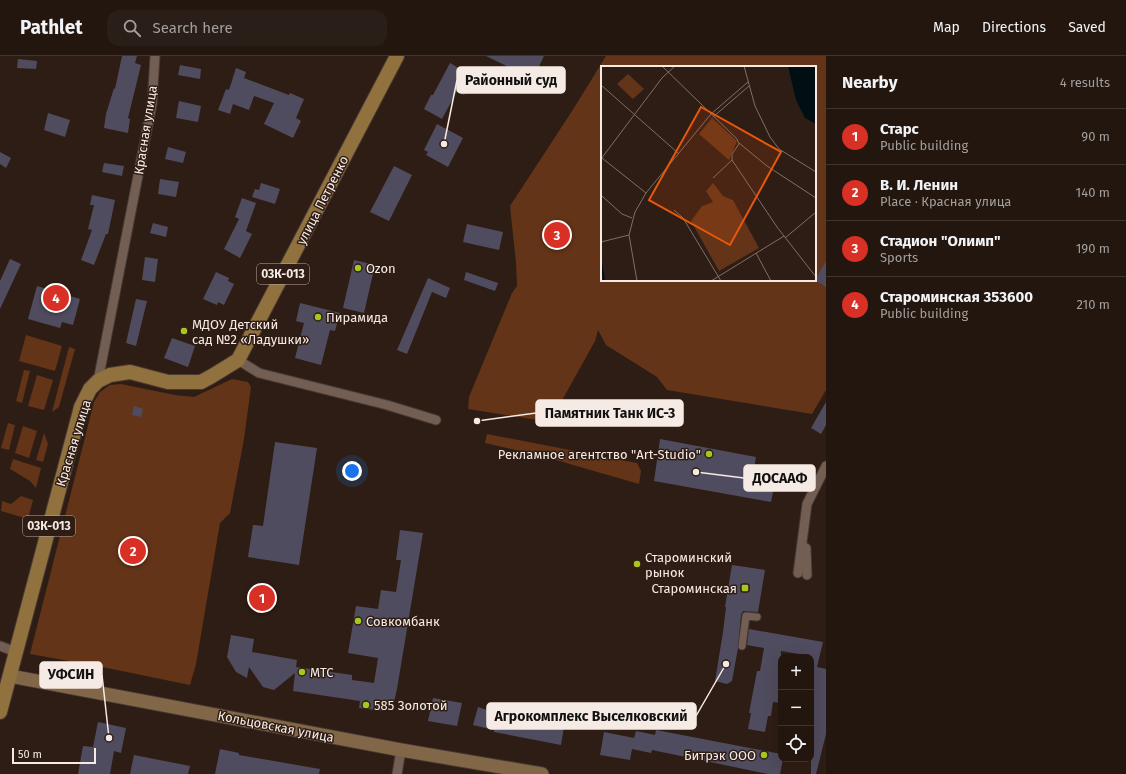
<!DOCTYPE html>
<html lang="en">
<head>
<meta charset="utf-8">
<style>
  :root { --surface:#22160f; --page:#2a1f18; --text:#f1f3f6; --muted:#a29f9e; --line:#3f352f; --accent:#d93025 }
  body { margin:0; font-family:"Fira Sans",sans-serif; background:var(--page); color:var(--text) }
  .controls { position:absolute; right:12px; bottom:12px; display:grid; overflow:hidden; border-radius:8px; box-shadow:0 4px 16px #0002 }
  .controls button { width:36px; height:36px; display:grid; place-items:center; padding:0; border:0; border-bottom:1px solid var(--line); background:var(--surface); color:var(--text); font:20px sans-serif }
  .scale { position:absolute; left:12px; bottom:10px; width:84px; box-sizing:border-box; padding-left:4px; border:2px solid #f6eae4; border-top:0; font-size:11px; line-height:14px; white-space:nowrap; color:#f6eae4; -webkit-text-stroke:3px #2e1d14; paint-order:stroke }
  .you { position:absolute; left:352px; top:415px; width:14px; height:14px; margin:-10px; border:3px solid #fff; border-radius:50%; background:#1a73e8; box-shadow:0 0 0 6px #1a73e833 }
  .badge { display:grid; place-items:center; width:26px; height:26px; border-radius:50%; background:var(--accent); color:#fff; font-size:13px; font-weight:700 }
  .pin { position:absolute; translate:-50% -50%; border:2px solid #fff; box-shadow:0 1px 4px #0006 }
  .list { margin:0; padding:0; list-style:none }
  h2 { display:flex; justify-content:space-between; align-items:center; height:52px; margin:0; padding:0 16px; font-size:17px }
  h2 small { font-size:13px; font-weight:400; color:var(--muted) }
  .list li { display:grid; grid-template-columns:26px 1fr auto; gap:12px; align-items:center; box-sizing:border-box; height:56px; padding:0 16px; border-top:1px solid var(--line) }
  .list b { display:block; font-size:15px; white-space:nowrap }
  .list p { margin:0; font-size:13px; white-space:nowrap; color:var(--muted) }
  .list em { font-size:13px; font-style:normal; color:var(--muted) }
  .icon { flex:none; width:22px; height:22px; fill:none; stroke:currentColor; stroke-width:2; stroke-linecap:round; stroke-linejoin:round }
  .map { position:relative; flex:none; width:826px; height:718px; overflow:hidden }
  header { display:flex; align-items:center; gap:24px; box-sizing:border-box; height:56px; padding:0 20px; background:var(--surface); border-bottom:1px solid var(--line) }
  header strong { font-size:19px }
  nav { display:flex; gap:22px; margin-inline-start:auto; font-size:14px }
  .search { width:280px; height:36px; background:var(--page); display:flex; align-items:center; gap:10px; box-sizing:border-box; padding:0 14px; border-radius:12px; color:var(--muted); font-size:15px }
  main { display:flex }
  aside { flex:1; background:var(--surface) }
  .map>svg:first-child { display:block }
  .green { fill:#633418; fill-rule:evenodd }
  .building { fill:#504c5f }
  .lines { fill:none; stroke-linecap:round; stroke-linejoin:round }
  .pedestrian-casing { stroke:#463934; stroke-width:9 }
  .minor-casing { stroke:#463934; stroke-width:11 }
  .secondary-casing { stroke:#463934; stroke-width:15 }
  .primary-casing { stroke:#463934; stroke-width:16 }
  .pedestrian { stroke:#725e53; stroke-width:7 }
  .minor { stroke:#725e53; stroke-width:9 }
  .secondary { stroke:#816748; stroke-width:13 }
  .primary { stroke:#91713d; stroke-width:14 }
  .poi-dot { fill:#a7c71e; stroke:#2e1d14; stroke-width:1.5 }
  .labels { text-anchor:middle; stroke-width:3; stroke-linejoin:round; paint-order:stroke }
  .shield { fill:#2e1d14; stroke:#baaca6; stroke-width:1 }
  .shield-label { font-size:12px; font-weight:bold; fill:#f6eae4 }
  .street-label { font-size:13px; fill:#f6eae4; stroke:#2e1d14 }
  .poi-label { font-size:13px; fill:#f6eae4; stroke:#2e1d14; text-anchor:start }
  .inset-river { fill:none; stroke:#010e14; stroke-width:2 }
  .inset-road { fill:none; stroke:#7e6f67; stroke-width:1 }
  .view { fill:#e8590c; fill-opacity:0.15; stroke:#e8590c; stroke-width:2 }
  .inset-edge { fill:none; stroke:#f6eae4; stroke-width:2 }
  .leader { fill:none; stroke:#f6eae4; stroke-width:1.5 }
  .callout-dot { fill:#f6eae4; stroke:#2e1d14; stroke-width:1.5 }
  .callout { fill:#f6eae4; stroke:#f6eae4; stroke-width:1.5 }
  .callout-label { font-size:14px; text-anchor:middle; font-weight:bold; fill:#111 }
</style>
</head>
<body>
<header>
<strong>Pathlet</strong>
<div class="search"><svg class="icon" aria-label="search" viewBox="0 0 24 24"><circle cx="10" cy="10" r="6"/><path d="M15 15l6 6"/></svg>Search here</div>
<nav><a>Map</a><a>Directions</a><a>Saved</a></nav>
</header>
<main>
<div class="map">
<svg width="826" height="718" viewBox="0 0 826 718">
  <rect width="100%" height="100%" fill="#2e1d14"/>
  <g class="green">
    <path d="M 606,0 L 826,0 L 826,334 L 812,358 L 667,334 L 657,321 L 606,289 L 598,274 L 595,285 L 550,366 L 468,353 L 469,341 L 512,237 L 517,230 L 516,207 L 510,150 L 574,52 ZM 602,11 L 815,11 L 815,224 L 602,224 Z"/>
    <path d="M 26,279 L 62,290 L 55,315 L 19,305 Z"/>
    <path d="M 69,291 L 75,293 L 59,351 L 52,356 Z"/>
    <path d="M 24,314 L 30,315 L 22,347 L 16,345 Z"/>
    <path d="M 37,319 L 53,324 L 44,354 L 28,350 Z"/>
    <path d="M 232,323 L 248,326 L 251,331 L 244,383 L 230,457 L 220,467 L 196,608 L 190,629 L 97,610 L 30,598 L 94,346 L 100,336 L 110,329 L 121,328 L 175,339 L 194,341 Z"/>
    <path d="M 8,367 L 15,369 L 9,394 L 1,392 Z"/>
    <path d="M 23,370 L 37,375 L 29,402 L 15,397 Z"/>
    <path d="M 44,377 L 48,388 L 43,406 L 36,404 Z"/>
    <path d="M 487,378 L 637,407 L 641,415 L 639,428 L 542,400 L 485,387 Z"/>
    <path d="M 13,403 L 41,412 L 36,432 L 30,425 L 10,413 Z"/>
    <path d="M 21,440 L 33,444 L 28,463 L 1,455 L 2,445 L 11,448 Z"/>
  </g>
  <g class="building">
    <path d="M 122,0 L 137,0 L 135,7 L 141,9 L 128,62 L 130,63 L 128,77 L 104,72 L 106,58 L 114,32 L 115,33 Z"/>
    <path d="M 486,0 L 544,0 L 533,23 Z"/>
    <path d="M 18,3 L 37,5 L 36,13 L 17,12 Z"/>
    <path d="M 450,7 L 464,15 L 466,11 L 476,16 L 464,39 L 457,35 L 442,63 L 424,53 L 431,39 L 433,39 Z"/>
    <path d="M 180,9 L 201,13 L 200,23 L 178,19 Z"/>
    <path d="M 236,12 L 246,16 L 244,22 L 289,39 L 290,37 L 304,43 L 296,62 L 301,65 L 293,82 L 264,68 L 274,47 L 254,40 L 249,54 L 233,48 L 230,58 L 218,54 L 226,33 L 229,34 Z"/>
    <path d="M 179,45 L 201,50 L 198,66 L 176,62 Z"/>
    <path d="M 48,57 L 70,64 L 65,81 L 44,74 Z"/>
    <path d="M 437,68 L 463,82 L 448,111 L 426,99 L 428,96 L 424,94 Z"/>
    <path d="M 168,91 L 186,96 L 183,107 L 165,103 Z"/>
    <path d="M 0,96 L 11,102 L 6,112 L 0,108 Z"/>
    <path d="M 104,107 L 124,110 L 122,120 L 102,116 Z"/>
    <path d="M 394,110 L 412,119 L 389,165 L 370,156 Z"/>
    <path d="M 160,123 L 179,126 L 176,141 L 158,138 Z"/>
    <path d="M 261,127 L 280,133 L 275,148 L 252,141 L 255,133 L 259,134 Z"/>
    <path d="M 92,139 L 115,144 L 108,178 L 106,178 L 94,209 L 81,204 L 92,174 L 88,173 L 94,149 L 90,149 Z"/>
    <path d="M 242,142 L 256,147 L 246,175 L 252,178 L 240,202 L 224,193 L 239,163 L 235,161 Z"/>
    <path d="M 153,167 L 168,171 L 166,181 L 150,177 Z"/>
    <path d="M 467,168 L 503,176 L 499,194 L 463,186 Z"/>
    <path d="M 145,201 L 158,203 L 155,226 L 142,224 Z"/>
    <path d="M 10,203 L 21,208 L 0,253 L 0,225 Z"/>
    <path d="M 354,204 L 375,209 L 364,257 L 343,252 Z"/>
    <path d="M 826,205 L 826,231 L 815,224 Z"/>
    <path d="M 216,216 L 229,222 L 228,225 L 234,228 L 224,249 L 218,246 L 217,249 L 203,243 Z"/>
    <path d="M 466,216 L 498,227 L 495,235 L 464,224 Z"/>
    <path d="M 428,222 L 450,232 L 446,242 L 432,236 L 407,298 L 397,294 Z"/>
    <path d="M 37,230 L 80,243 L 73,269 L 62,266 L 60,272 L 28,263 Z"/>
    <path d="M 136,243 L 147,245 L 136,290 L 126,287 Z"/>
    <path d="M 300,247 L 340,257 L 335,275 L 330,274 L 321,309 L 295,302 L 304,267 L 296,265 Z"/>
    <path d="M 172,282 L 195,290 L 188,311 L 164,302 Z"/>
    <path d="M 826,346 L 826,369 L 821,378 L 811,372 Z"/>
    <path d="M 134,350 L 143,353 L 141,361 L 132,359 Z"/>
    <path d="M 660,383 L 756,401 L 754,412 L 777,416 L 771,446 L 654,425 Z"/>
    <path d="M 275,386 L 317,392 L 299,509 L 248,501 L 253,469 L 263,470 Z"/>
    <path d="M 400,474 L 423,477 L 397,633 L 394,646 L 391,645 L 391,650 L 385,649 L 384,655 L 359,652 L 360,645 L 293,635 L 295,617 L 274,634 L 263,631 L 249,611 L 247,622 L 236,616 L 227,601 L 231,579 L 254,583 L 252,596 L 297,604 L 296,611 L 352,619 L 352,624 L 374,627 L 378,602 L 348,597 L 356,550 L 378,553 L 381,534 L 396,536 L 401,504 L 396,504 Z"/>
    <path d="M 732,509 L 765,514 L 758,556 L 743,555 L 741,559 L 738,592 L 732,625 L 727,628 L 715,625 L 723,576 L 726,551 L 725,551 Z"/>
    <path d="M 749,573 L 823,586 L 817,611 L 826,613 L 826,678 L 816,718 L 811,718 L 811,600 L 781,595 L 781,647 L 773,646 L 771,660 L 768,660 L 765,676 L 748,673 L 751,657 L 749,657 L 757,615 L 760,615 L 764,592 L 747,589 Z"/>
    <path d="M 433,642 L 462,647 L 457,670 L 428,665 Z"/>
    <path d="M 478,651 L 490,655 L 490,658 L 539,667 L 539,666 L 564,671 L 561,689 L 494,676 L 494,674 L 473,669 Z"/>
    <path d="M 98,666 L 126,672 L 121,697 L 114,695 L 110,718 L 78,718 L 83,690 L 93,691 Z"/>
    <path d="M 656,674 L 781,698 L 781,703 L 783,703 L 780,718 L 768,718 L 652,694 L 651,697 L 632,693 L 630,704 L 600,699 L 604,676 L 634,682 L 636,675 L 655,679 Z"/>
    <path d="M 220,693 L 239,697 L 239,699 L 320,713 L 319,718 L 215,718 Z"/>
    <path d="M 134,699 L 190,710 L 188,718 L 130,718 Z"/>
  </g>
  <g class="lines">
    <defs>
      <path id="pedestrian" d="M 742,590 L 746,560 L 757,561"/>
      <g id="minor">
        <path d="M 238,304 L 259,317 L 387,349 L 436,364"/>
        <path d="M 98,325 L 152,48 L 155,0"/>
        <path d="M 806,492 L 807,519"/>
        <path d="M 798,517 L 807,448 L 826,410"/>
        <path d="M 0,590 L 16,596"/>
        <path d="M 397,718 L 401,694"/>
      </g>
      <path id="secondary" d="M 10,620 L 401,694 L 542,718"/>
      <path id="primary" d="M 0,656 L 81,351 L 90,333 L 98,325 L 110,319 L 130,316 L 168,326 L 201,326 L 212,320 L 238,304 L 397,0"/>
    </defs>
    <use href="#pedestrian" class="pedestrian-casing"/>
    <use href="#minor" class="minor-casing"/>
    <use href="#secondary" class="secondary-casing"/>
    <use href="#primary" class="primary-casing"/>
    <use href="#pedestrian" class="pedestrian"/>
    <use href="#minor" class="minor"/>
    <use href="#secondary" class="secondary"/>
    <use href="#primary" class="primary"/>
  </g>
  <g class="poi-dot">
    <circle cx="358" cy="212" r="4"/>
    <circle cx="318" cy="261" r="4"/>
    <circle cx="184" cy="275" r="4"/>
    <circle cx="709" cy="398" r="4"/>
    <circle cx="637" cy="508" r="4"/>
    <rect x="741" y="528" width="8" height="8" rx="2"/>
    <circle cx="358" cy="565" r="4"/>
    <circle cx="302" cy="616" r="4"/>
    <circle cx="366" cy="649" r="4"/>
    <circle cx="764" cy="699" r="4"/>
  </g>
  <g class="labels">
    <g class="shield">
      <rect x="257" y="208" width="52" height="20" rx="3"/>
      <rect x="23" y="460" width="52" height="20" rx="3"/>
    </g>
    <g class="shield-label">
      <text x="283" y="222">03К-013</text>
      <text x="49" y="474">03К-013</text>
    </g>
    <g class="street-label">
      <text transform="translate(145 74) rotate(-81)" y="5">Красная улица</text>
      <text transform="translate(322 144) rotate(-63)" y="5">улица Петренко</text>
      <text transform="translate(73 387) rotate(-73)" y="5">Красная улица</text>
      <text transform="translate(276 670) rotate(11)" y="5">Кольцовская улица</text>
    </g>
    <g class="poi-label">
      <text x="366" y="217">Ozon</text>
      <text x="326" y="266">Пирамида</text>
      <text x="192" y="273">МДОУ Детский<tspan x="192" dy="15">сад №2 «Ладушки»</tspan></text>
      <text x="701" y="403" text-anchor="end">Рекламное агентство "Art-Studio"</text>
      <text x="645" y="506">Староминский<tspan x="645" dy="15">рынок</tspan></text>
      <text x="737" y="537" text-anchor="end">Староминская</text>
      <text x="366" y="570">Совкомбанк</text>
      <text x="310" y="621">МТС</text>
      <text x="374" y="654">585 Золотой</text>
      <text x="756" y="704" text-anchor="end">Битрэк ООО</text>
    </g>
  </g>
  <g transform="translate(601 10)">
    <rect width="215" height="215" fill="#2e1d14"/>
    <path d="M 27,8 L 43,23 L 32,33 L 16,18 ZM 111,52 L 136,75 L 128,94 L 98,68 ZM 112,117 L 122,130 L 132,134 L 158,182 L 118,205 L 90,155 L 101,140 L 112,136 L 105,125 Z" fill="#633418"/>
    <path d="M 187,0 L 215,0 L 215,58 L 204,52 L 195,34 Z" fill="#010e14"/>
    <path class="inset-river" d="M 0,196 L 3,215"/>
    <path class="inset-road" d="M 61,0 L 136,73 L 138,78 L 131,88 L 131,94 L 176,161 L 215,211M 143,0 L 154,40 L 169,71 L 178,83 L 215,106M 0,19 L 77,87M 110,48 L 147,16M 112,51 L 148,20M 138,77 L 166,100 L 215,132M 1,92 L 45,127M 0,93 L 61,12 L 74,0M 112,112 L 131,94M 1,130 L 21,148 L 31,152M 73,144 L 82,152 L 120,215M 184,172 L 215,146M 0,176 L 28,169M 155,187 L 170,215M 36,215 L 28,169 L 34,146 L 45,127 L 110,48M 110,215 L 183,170"/>
    <path class="view" d="M 100,41 L 180,86 L 129,179 L 48,134 Z"/>
    <rect width="215" height="215" class="inset-edge"/>
  </g>
  <path class="leader" d="M444 88L457 24M477 365L536 357M696 416L744 422M109 682L102 619M726 608L696 660"/>
  <g class="callout-dot">
    <circle cx="444" cy="88" r="4"/>
    <circle cx="477" cy="365" r="4"/>
    <circle cx="696" cy="416" r="4"/>
    <circle cx="109" cy="682" r="4"/>
    <circle cx="726" cy="608" r="4"/>
  </g>
  <g class="callout">
    <rect x="457" y="11" width="108" height="26" rx="4"/>
    <rect x="536" y="344" width="147" height="26" rx="4"/>
    <rect x="744" y="409" width="71" height="26" rx="4"/>
    <rect x="40" y="606" width="62" height="26" rx="4"/>
    <rect x="487" y="647" width="209" height="26" rx="4"/>
  </g>
  <g class="callout-label">
    <text x="511" y="29">Районный суд</text>
    <text x="610" y="362">Памятник Танк ИС-3</text>
    <text x="780" y="427">ДОСААФ</text>
    <text x="71" y="623">УФСИН</text>
    <text x="591" y="665">Агрокомплекс Выселковский</text>
  </g>
</svg>
<div class="controls">
<button>+</button>
<button>−</button>
<button><svg class="icon" aria-label="locate" viewBox="0 0 24 24"><circle cx="12" cy="12" r="6"/><path d="M12 2v4M12 18v4M2 12h4M18 12h4"/></svg></button>
</div>
<div class="scale">50 m</div>
<div class="you"></div>
<div class="pin badge" style="left:262px;top:542px">1</div>
<div class="pin badge" style="left:133px;top:495px">2</div>
<div class="pin badge" style="left:557px;top:179px">3</div>
<div class="pin badge" style="left:56px;top:242px">4</div>
</div>
<aside>
<h2>Nearby<small>4 results</small></h2>
<ul class="list">
<li><span class="badge">1</span><div><b>Старс</b><p>Public building</p></div><em>90 m</em></li>
<li><span class="badge">2</span><div><b>В. И. Ленин</b><p>Place · Красная улица</p></div><em>140 m</em></li>
<li><span class="badge">3</span><div><b>Стадион &quot;Олимп&quot;</b><p>Sports</p></div><em>190 m</em></li>
<li><span class="badge">4</span><div><b>Староминская 353600</b><p>Public building</p></div><em>210 m</em></li>
</ul>
</aside>
</main>
</body>
</html>
